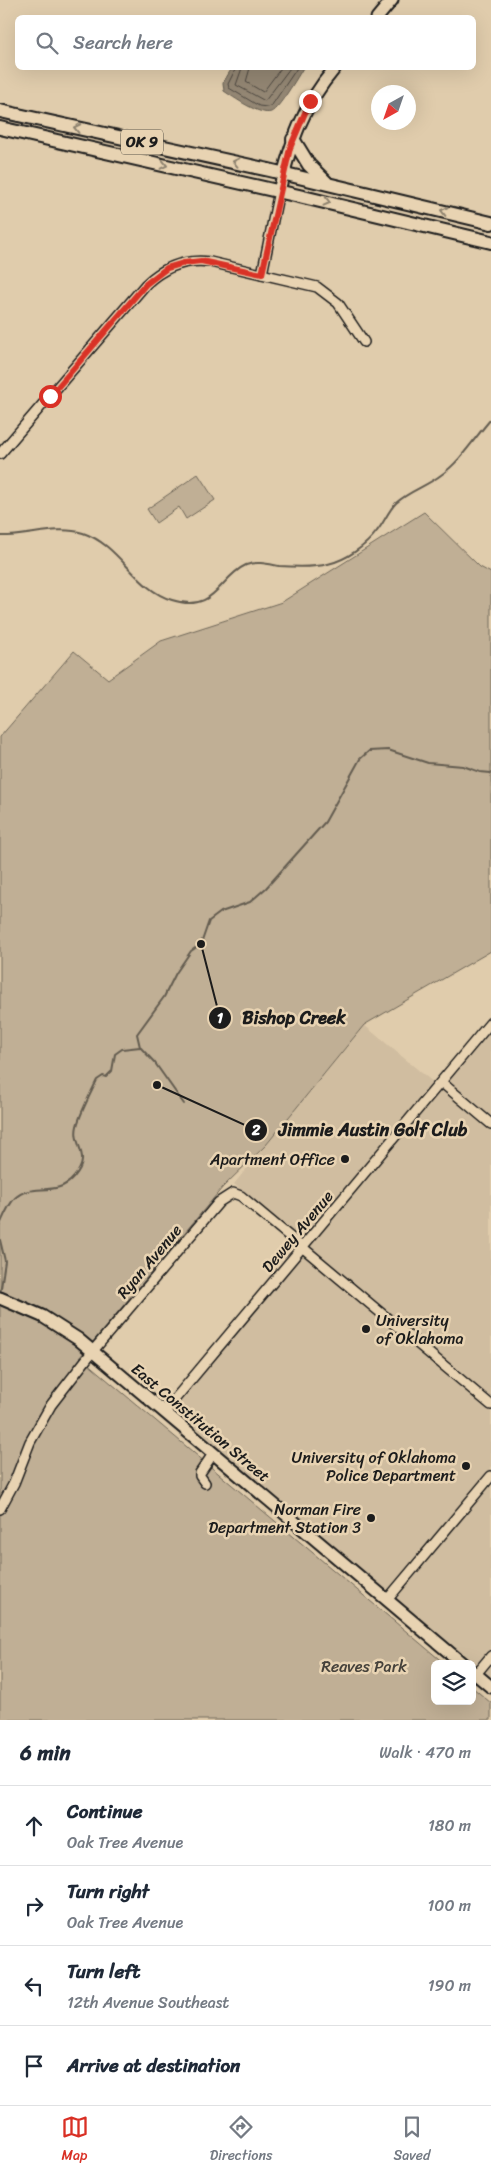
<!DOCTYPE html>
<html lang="en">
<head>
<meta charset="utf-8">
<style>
  :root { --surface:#fff; --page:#f6f6f7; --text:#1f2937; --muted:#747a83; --line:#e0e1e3; --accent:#d93025 }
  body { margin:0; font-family:Sriracha,sans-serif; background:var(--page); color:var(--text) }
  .controls { position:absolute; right:15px; bottom:15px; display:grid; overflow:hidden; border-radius:8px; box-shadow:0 5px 20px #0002 }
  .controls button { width:45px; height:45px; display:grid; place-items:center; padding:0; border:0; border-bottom:1px solid var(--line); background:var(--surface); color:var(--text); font:25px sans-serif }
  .compass { position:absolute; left:371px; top:85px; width:45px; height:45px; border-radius:50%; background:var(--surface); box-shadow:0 5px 20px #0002; rotate:220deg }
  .stop { position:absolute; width:15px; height:15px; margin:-11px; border:4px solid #d93025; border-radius:50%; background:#fff }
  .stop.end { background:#d93025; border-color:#fff; box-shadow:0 1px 5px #0008 }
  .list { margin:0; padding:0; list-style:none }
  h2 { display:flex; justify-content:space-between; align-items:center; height:65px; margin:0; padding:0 20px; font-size:21px }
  h2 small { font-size:16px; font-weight:400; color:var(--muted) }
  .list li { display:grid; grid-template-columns:32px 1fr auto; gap:15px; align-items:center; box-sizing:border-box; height:80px; padding:0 20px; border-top:1px solid var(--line) }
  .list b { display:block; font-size:19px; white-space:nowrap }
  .list p { margin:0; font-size:16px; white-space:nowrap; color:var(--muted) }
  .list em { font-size:16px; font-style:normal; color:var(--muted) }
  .icon { flex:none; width:28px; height:28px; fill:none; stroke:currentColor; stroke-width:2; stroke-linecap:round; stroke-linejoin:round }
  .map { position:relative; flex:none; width:491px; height:1720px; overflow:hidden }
  .search { position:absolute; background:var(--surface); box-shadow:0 5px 20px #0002; left:15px; right:15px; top:15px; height:55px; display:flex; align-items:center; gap:12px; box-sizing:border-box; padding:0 18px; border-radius:8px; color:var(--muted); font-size:19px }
  .sheet { height:385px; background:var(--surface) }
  nav { display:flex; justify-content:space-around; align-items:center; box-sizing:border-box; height:70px; border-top:1px solid var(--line); background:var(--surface); font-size:14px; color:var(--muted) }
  nav a { display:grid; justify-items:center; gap:2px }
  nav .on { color:var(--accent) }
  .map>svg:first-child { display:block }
  .built { fill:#d0bda0 }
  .green { fill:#c0af95; stroke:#6e6658 }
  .water { fill:#938673; stroke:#635c50 }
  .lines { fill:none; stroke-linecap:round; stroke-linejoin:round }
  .shore { stroke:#4c463f; stroke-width:1 }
  .stream { stroke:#635c50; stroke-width:2 }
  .minor-casing { stroke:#1c1c1c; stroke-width:12 }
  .major-casing { stroke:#1c1c1c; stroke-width:15 }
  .highway-casing { stroke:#1c1c1c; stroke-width:16 }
  .minor { stroke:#e8d3b2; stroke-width:9 }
  .major { stroke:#e8d3b2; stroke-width:11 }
  .highway { stroke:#e8d3b2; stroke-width:12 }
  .oneway { stroke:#8c816e }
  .route { stroke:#d93025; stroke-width:6 }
  .poi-dot { fill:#1c1c1c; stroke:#e8d3b2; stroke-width:2 }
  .labels { text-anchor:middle; stroke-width:5; stroke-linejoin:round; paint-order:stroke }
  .shield { fill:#e8d3b2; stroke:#595349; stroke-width:1 }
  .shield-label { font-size:15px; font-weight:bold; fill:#1c1c1c }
  .poi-label { font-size:16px; fill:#1c1c1c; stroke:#e8d3b2; text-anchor:end }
  .street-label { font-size:16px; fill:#1c1c1c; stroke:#e8d3b2 }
  .park-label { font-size:16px; fill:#45413a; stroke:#e8d3b2 }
  .leader { fill:none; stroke:#1c1c1c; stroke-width:2 }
  .callout-dot { fill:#1c1c1c; stroke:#e8d3b2; stroke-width:2 }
  .mark-label { font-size:15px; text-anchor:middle; font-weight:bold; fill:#fff }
  .callout-label { font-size:18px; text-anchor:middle; font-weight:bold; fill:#1c1c1c; stroke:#e8d3b2; stroke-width:5; stroke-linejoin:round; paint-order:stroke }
</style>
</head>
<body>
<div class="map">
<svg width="491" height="1720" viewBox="0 0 491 1720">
  <rect width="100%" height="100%" fill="#e0ccac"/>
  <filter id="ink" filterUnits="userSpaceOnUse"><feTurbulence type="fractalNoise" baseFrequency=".02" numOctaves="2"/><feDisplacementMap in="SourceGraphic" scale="10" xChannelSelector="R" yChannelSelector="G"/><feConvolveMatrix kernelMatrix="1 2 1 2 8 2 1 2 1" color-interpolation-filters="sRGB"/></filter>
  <g filter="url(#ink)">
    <path class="built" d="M 364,1025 L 440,1088 L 491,1025 L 491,1680 L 174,1410 L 307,1247 L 234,1184 Z"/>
    <g class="green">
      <path d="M 198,474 L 215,500 L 186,519 L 179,507 L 156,523 L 147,509 Z"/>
      <path d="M 424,512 L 480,567 L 491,573 L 491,951 L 364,1025 L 266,1145 L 223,1187 L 80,1357 L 445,1664 L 435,1664 L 435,1701 L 472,1701 L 472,1687 L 491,1703 L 491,1720 L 0,1720 L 0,737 L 74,651 L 108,679 L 161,641 L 282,602 Z"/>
    </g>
    <path class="water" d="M 232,68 L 303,68 C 298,76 279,109 271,112 C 260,116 233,97 224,91 L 223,83 Z"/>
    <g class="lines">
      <g class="shore">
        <path d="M 236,68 L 228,84 L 229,88 L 259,106 L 267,107 L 272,105 L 297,68"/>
        <path d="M 242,68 L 236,85 L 265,101 L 290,68"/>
        <path d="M 250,68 L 246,82 L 263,92 L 281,68"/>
      </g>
      <g class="stream">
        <path d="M 0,536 C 27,537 56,525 83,533 C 120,545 135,589 172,600 C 215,614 219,577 246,565 C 257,561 268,564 279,566 C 294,567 314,568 328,564 C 346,560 366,546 377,531 C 384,523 388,511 396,503 C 409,491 427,486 441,475 C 461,461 475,437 491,419"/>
        <path d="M 140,1047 L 155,1063 L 184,1104"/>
        <path d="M 0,1225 C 4,1216 8,1205 15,1198 C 31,1182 57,1198 74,1177 C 93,1155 72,1146 77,1126 C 81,1111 90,1095 97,1080 L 103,1076 L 106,1077 L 112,1071 L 115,1054 L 122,1049 L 140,1047 L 137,1034 L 164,997 L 176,973 L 191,951 L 201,944 L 209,921 L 221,912 L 250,902 L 266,888 L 325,822 L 360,759 L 369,751 L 388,750 L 428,763 L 463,766 L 480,772 L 491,773"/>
        <path d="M 0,1240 L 5,1261 L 0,1295"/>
      </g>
      <defs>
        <g id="minor">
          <path d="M 262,274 L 279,191"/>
          <path d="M 0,454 L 146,284 C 164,267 186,259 210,262 L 317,287 L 338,303 L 364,342"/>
          <path d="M 441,1082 L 491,1124"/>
          <path d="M 164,1412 L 491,1022"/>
          <path d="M 205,1483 L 200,1476 L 200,1473 L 213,1454"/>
          <path d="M 0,1509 L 14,1483 L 30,1442 L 51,1405 L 92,1352 L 219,1202 L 233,1193 L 241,1196 L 491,1405"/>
          <path d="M 387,1600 L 491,1476"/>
          <path d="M 476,1674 L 491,1656"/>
        </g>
        <g id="major">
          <path d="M 377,18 L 392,0"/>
          <path d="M 279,191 C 291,142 302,107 335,68"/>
          <path d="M 0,1298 L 42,1316 L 78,1339 L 463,1664"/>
          <path d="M 472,1671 L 491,1687"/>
        </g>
        <g id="highway">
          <path d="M 0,111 L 269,170 L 491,223"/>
          <path d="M 0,128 L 299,196 L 491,242"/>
          <path d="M 293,139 L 309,165 L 326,182"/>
        </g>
      </defs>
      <use href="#minor" class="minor-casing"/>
      <use href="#major" class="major-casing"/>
      <use href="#highway" class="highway-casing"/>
      <use href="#minor" class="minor"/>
      <use href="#major" class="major"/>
      <use href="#highway" class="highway"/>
    </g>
    <defs><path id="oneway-chevron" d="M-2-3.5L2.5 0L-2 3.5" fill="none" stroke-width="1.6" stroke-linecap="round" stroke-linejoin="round" transform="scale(1.25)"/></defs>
    <g class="oneway">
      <use href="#oneway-chevron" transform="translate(77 128) rotate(-168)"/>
      <use href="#oneway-chevron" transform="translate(236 162) rotate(-168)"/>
      <use href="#oneway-chevron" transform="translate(164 165) rotate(13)"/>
      <use href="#oneway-chevron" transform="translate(327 202) rotate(14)"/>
      <use href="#oneway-chevron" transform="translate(444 211) rotate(-166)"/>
    </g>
  </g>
  <g class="lines" filter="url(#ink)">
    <path class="route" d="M 50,396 L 146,284 L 167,268 L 184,263 L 201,261 L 262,274 L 290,148 L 310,101"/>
  </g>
  <g class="poi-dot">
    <circle cx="345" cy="1159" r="5"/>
    <circle cx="366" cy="1329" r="5"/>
    <circle cx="466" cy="1466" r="5"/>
    <circle cx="371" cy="1518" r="5"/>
  </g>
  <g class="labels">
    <rect class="shield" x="121" y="129.5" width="42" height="25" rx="4"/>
    <g class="shield-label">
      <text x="142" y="147">OK 9</text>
    </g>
    <g class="poi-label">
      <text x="335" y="1165">Apartment Office</text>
      <text x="376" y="1326" text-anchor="start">University<tspan x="376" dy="18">of Oklahoma</tspan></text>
      <text x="456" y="1463">University of Oklahoma<tspan x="456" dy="18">Police Department</tspan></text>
      <text x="361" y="1515">Norman Fire<tspan x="361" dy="18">Department Station 3</tspan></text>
    </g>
    <g class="street-label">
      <text transform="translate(297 1231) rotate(-50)" y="6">Dewey Avenue</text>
      <text transform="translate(149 1261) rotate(-50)" y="6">Ryan Avenue</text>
      <text transform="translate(201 1422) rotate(40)" y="6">East Constitution Street</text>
    </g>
    <g class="park-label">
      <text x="364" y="1672">Reaves Park</text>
    </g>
  </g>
  <path class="leader" d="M201 944L220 1018M157 1085L256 1130"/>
  <g class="callout-dot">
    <circle cx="201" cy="944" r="5"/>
    <circle cx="157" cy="1085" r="5"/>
    <circle cx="220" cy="1018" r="12"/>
    <circle cx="256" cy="1130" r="12"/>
  </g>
  <g class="mark-label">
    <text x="220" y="1023">1</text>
    <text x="256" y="1135">2</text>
  </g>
  <g class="callout-label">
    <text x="294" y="1024">Bishop Creek</text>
    <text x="373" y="1136">Jimmie Austin Golf Club</text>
  </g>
</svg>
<div class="controls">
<button><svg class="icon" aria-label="layers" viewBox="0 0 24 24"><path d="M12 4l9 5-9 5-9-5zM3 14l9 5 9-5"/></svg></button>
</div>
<svg class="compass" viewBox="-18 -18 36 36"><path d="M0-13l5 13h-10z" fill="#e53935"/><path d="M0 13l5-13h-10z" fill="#747a83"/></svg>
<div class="stop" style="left:50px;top:396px"></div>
<div class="stop end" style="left:310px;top:101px"></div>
<div class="search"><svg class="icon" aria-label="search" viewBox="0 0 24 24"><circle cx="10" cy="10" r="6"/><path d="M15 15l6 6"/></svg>Search here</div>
</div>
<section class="sheet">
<h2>6 min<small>Walk · 470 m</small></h2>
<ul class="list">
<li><svg class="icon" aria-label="ahead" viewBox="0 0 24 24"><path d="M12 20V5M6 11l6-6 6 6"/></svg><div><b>Continue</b><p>Oak Tree Avenue</p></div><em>180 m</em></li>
<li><svg class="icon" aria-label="right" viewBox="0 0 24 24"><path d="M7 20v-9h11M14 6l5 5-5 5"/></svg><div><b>Turn right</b><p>Oak Tree Avenue</p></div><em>100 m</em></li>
<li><svg class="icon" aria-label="left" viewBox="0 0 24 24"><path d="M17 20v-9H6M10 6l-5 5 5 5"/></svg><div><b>Turn left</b><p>12th Avenue Southeast</p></div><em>190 m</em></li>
<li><svg class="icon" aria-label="arrive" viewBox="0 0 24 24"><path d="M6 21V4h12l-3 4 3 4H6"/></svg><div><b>Arrive at destination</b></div></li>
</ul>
</section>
<nav>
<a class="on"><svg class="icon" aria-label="map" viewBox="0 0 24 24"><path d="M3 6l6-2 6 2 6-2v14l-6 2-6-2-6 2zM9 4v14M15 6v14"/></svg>Map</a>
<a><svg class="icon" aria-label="directions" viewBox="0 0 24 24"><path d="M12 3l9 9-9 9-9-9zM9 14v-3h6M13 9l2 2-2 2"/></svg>Directions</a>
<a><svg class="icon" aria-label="saved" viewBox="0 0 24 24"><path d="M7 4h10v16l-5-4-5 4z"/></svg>Saved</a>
</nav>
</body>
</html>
